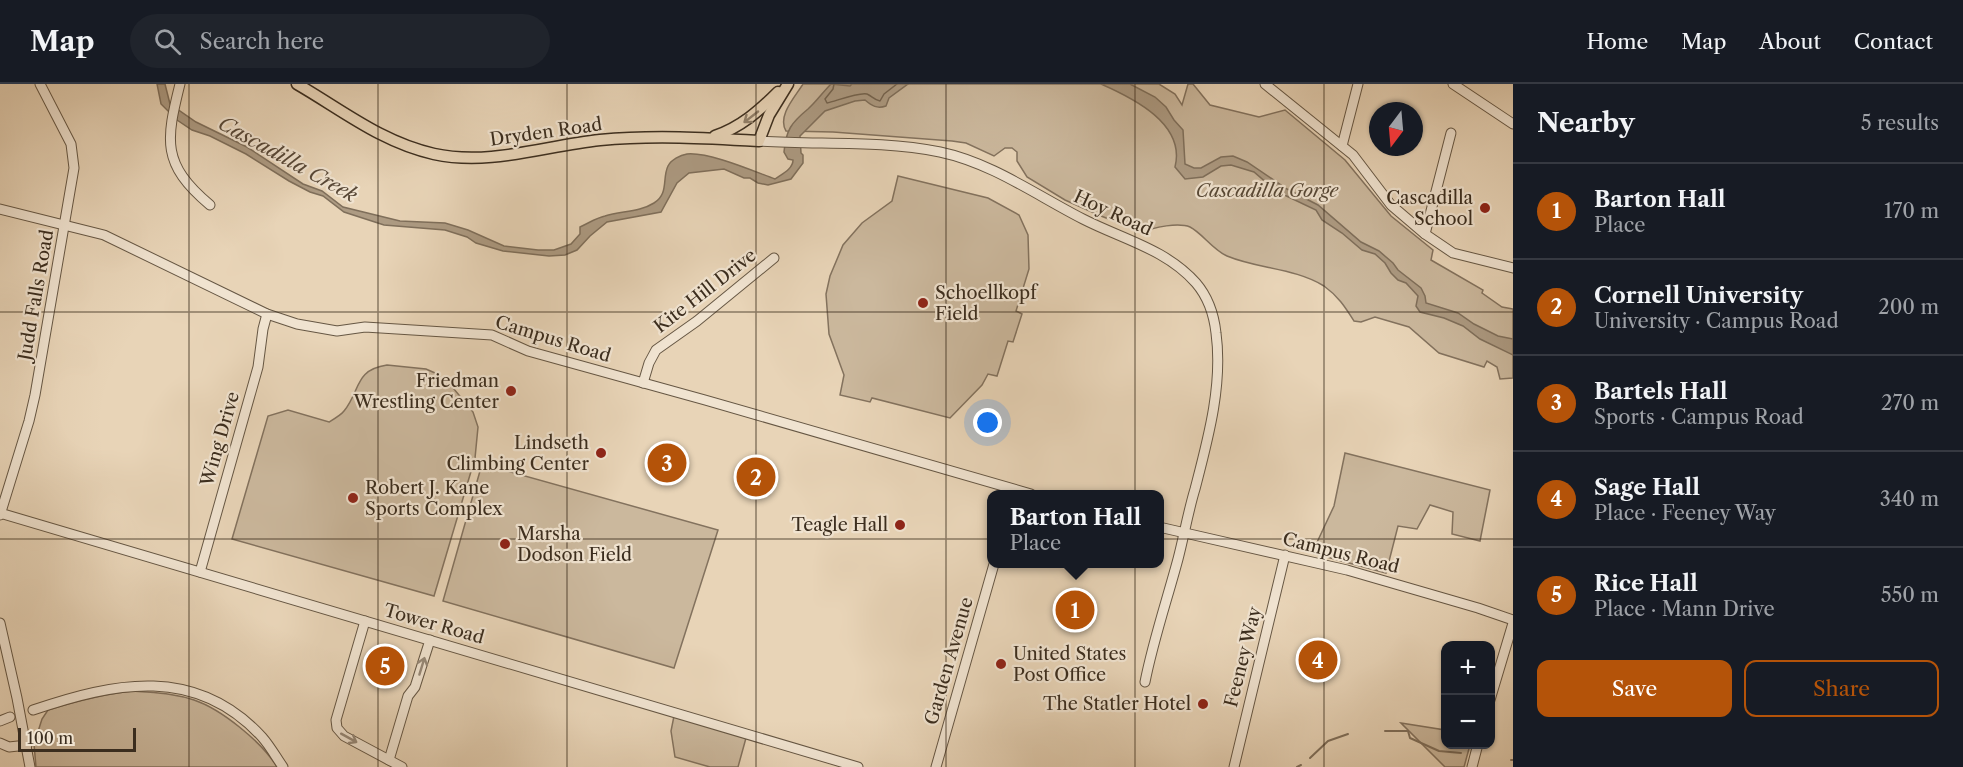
<!DOCTYPE html>
<html lang="en">
<head>
<meta charset="utf-8">
<style>
  :root { --surface:#171b24; --page:#20242c; --text:#f1f3f6; --muted:#9ea1a6; --line:#363941; --accent:#b45309 }
  body { margin:0; font-family:"Libre Caslon Text",serif; background:var(--page); color:var(--text) }
  .controls { position:absolute; right:18px; bottom:18px; display:grid; overflow:hidden; border-radius:12px; box-shadow:0 2px 4px #0004 }
  .controls button { width:54px; height:54px; display:grid; place-items:center; padding:0; border:0; border-bottom:2px solid var(--line); background:var(--surface); color:var(--text); font:30px sans-serif }
  .compass { position:absolute; left:1369px; top:18px; width:54px; height:54px; border-radius:50%; background:var(--surface); box-shadow:0 2px 4px #0004; rotate:196deg }
  .scale { position:absolute; left:18px; bottom:15px; width:118px; box-sizing:border-box; padding-left:6px; border:3px solid #3b2d1e; border-top:0; font-size:16px; line-height:21px; white-space:nowrap; color:#3b2d1e; -webkit-text-stroke:4px #f0e3d0; paint-order:stroke }
  .you { position:absolute; left:988px; top:339px; width:21px; height:21px; margin:-15px; border:4px solid #fff; border-radius:50%; background:#1a73e8; box-shadow:0 0 0 9px #1a73e833 }
  .badge { display:grid; place-items:center; width:39px; height:39px; border-radius:50%; background:var(--accent); color:#fff; font-size:20px; font-weight:700 }
  .pin { position:absolute; translate:-50% -50%; border:3px solid #fff; box-shadow:0 2px 6px #0006 }
  .popup { position:absolute; left:987px; top:406px; width:177px; height:78px; box-sizing:border-box; display:grid; place-content:center; border-radius:12px; background:var(--surface); filter:drop-shadow(0 2px 4px #0005); font-size:20px; white-space:nowrap; color:var(--muted) }
  .popup b { font-size:22px; color:var(--text) }
  .popup::after { content:''; position:absolute; left:50%; top:100%; margin-left:-12px; border:12px solid transparent; border-top-color:var(--surface) }
  .list { margin:0; padding:0; list-style:none }
  h2 { display:flex; justify-content:space-between; align-items:center; height:78px; margin:0; padding:0 24px; font-size:26px }
  h2 small { font-size:20px; font-weight:400; color:var(--muted) }
  .list li { display:grid; grid-template-columns:39px 1fr auto; gap:18px; align-items:center; box-sizing:border-box; height:96px; padding:0 24px; border-top:2px solid var(--line) }
  .list b { display:block; font-size:22px; white-space:nowrap }
  .list p { margin:0; font-size:20px; white-space:nowrap; color:var(--muted) }
  .list em { font-size:20px; font-style:normal; color:var(--muted) }
  .actions { display:flex; gap:12px; padding:18px 24px }
  .actions a { flex:1; padding:14px 0; border:2px solid var(--accent); border-radius:12px; text-align:center; font-size:21px; color:var(--accent) }
  .actions .main { background:var(--accent); color:#fff }
  .icon { flex:none; width:33px; height:33px; fill:none; stroke:currentColor; stroke-width:2; stroke-linecap:round; stroke-linejoin:round }
  .map { position:relative; flex:none; width:1513px; height:683px; overflow:hidden }
  header { display:flex; align-items:center; gap:36px; box-sizing:border-box; height:84px; padding:0 30px; background:var(--surface); border-bottom:2px solid var(--line) }
  header strong { font-size:28px }
  nav { display:flex; gap:33px; margin-inline-start:auto; font-size:21px }
  .search { width:420px; height:54px; background:var(--page); display:flex; align-items:center; gap:15px; box-sizing:border-box; padding:0 21px; border-radius:33px; color:var(--muted); font-size:22px }
  main { display:flex }
  aside { flex:1; background:var(--surface) }
  .map>svg:first-child { display:block }
  .green { fill:#cbb89d; stroke:#83725e; stroke-width:1.5 }
  .water { fill:#ad9b83; stroke:#7f6f5b; stroke-width:1.5 }
  .lines { fill:none; stroke-linecap:round; stroke-linejoin:round }
  .shore { stroke:#746450; stroke-width:1.5 }
  .stream { stroke:#7f6f5b; stroke-width:2 }
  .minor-casing { stroke:#665744; stroke-width:11 }
  .major-casing { stroke:#3b2d1e; stroke-width:13 }
  .minor { stroke:#f0e3d0; stroke-width:9 }
  .major { stroke:#e8d4b7; stroke-width:10 }
  .oneway { stroke:#92806a }
  .oneway2 { stroke:#968877 }
  .grid { fill:none; stroke:#3b2d1e; stroke-width:1.5; stroke-opacity:0.55 }
  .poi-dot { fill:#8f2418; stroke:#f0e3d0; stroke-width:2 }
  .labels { text-anchor:middle; stroke-width:4.5; stroke-linejoin:round; paint-order:stroke }
  .street-label { font-size:18px; fill:#3b2d1e; stroke:#f0e3d0 }
  .park-label { font-size:18px; font-style:italic; fill:#584937; stroke:#f0e3d0 }
  .poi-label { font-size:18px; fill:#3b2d1e; stroke:#f0e3d0; text-anchor:end }
  .water-label { font-size:20px; font-style:italic; fill:#584837; stroke:#f0e3d0 }
</style>
</head>
<body>
<header>
<strong>Map</strong>
<div class="search"><svg class="icon" aria-label="search" viewBox="0 0 24 24"><circle cx="10" cy="10" r="6"/><path d="M15 15l6 6"/></svg>Search here</div>
<nav><a>Home</a><a>Map</a><a>About</a><a>Contact</a></nav>
</header>
<main>
<div class="map">
<svg width="1513" height="683" viewBox="0 0 1513 683">
  <rect width="100%" height="100%" fill="#e8d4b7"/>
  <filter id="stains"><feTurbulence type="fractalNoise" baseFrequency=".00333" numOctaves="4"/><feColorMatrix values="0 0 0 0 .2 0 0 0 0 .09 0 0 0 0 .02 0 0 0 .5 -.17"/></filter>
  <radialGradient id="worn" r=".72"><stop offset=".6" stop-color="#630" stop-opacity="0"/><stop offset="1" stop-color="#630" stop-opacity=".3"/></radialGradient>
  <g class="green">
    <path d="M 803,0 L 1159,0 L 1175,10 L 1182,21 L 1188,0 L 1193,0 L 1210,21 L 1259,33 L 1285,26 L 1345,76 L 1391,132 L 1433,166 L 1431,176 L 1483,206 L 1482,209 L 1502,223 L 1513,225 L 1513,294 L 1500,295 L 1497,283 L 1487,277 L 1484,283 L 1439,269 L 1409,243 L 1375,233 L 1361,238 L 1354,237 C 1345,223 1338,212 1324,202 C 1295,184 1258,185 1227,172 C 1213,166 1202,149 1190,143 C 1180,139 1152,142 1145,149 L 1101,132 L 1065,116 L 1027,93 L 1017,77 L 1017,68 L 1012,64 L 1005,64 L 994,72 L 966,59 L 952,57 L 833,48 L 786,47 C 777,32 795,13 803,0 Z"/>
    <path d="M 898,92 L 988,114 L 1019,131 L 1028,151 L 1029,185 L 1016,227 L 1022,230 L 1013,258 L 1008,257 L 997,292 L 988,290 L 982,301 L 950,334 L 872,314 L 870,318 L 840,311 L 844,291 L 829,250 L 826,210 L 830,192 L 843,161 L 862,139 L 892,117 Z"/>
    <path d="M 387,281 L 426,285 L 435,289 L 454,305 L 473,328 L 478,343 L 475,374 L 434,512 L 232,455 L 268,332 L 288,326 L 329,338 C 334,335 341,331 344,327 C 361,306 354,286 387,281 Z"/>
    <path d="M 1345,369 L 1490,406 L 1480,457 L 1452,450 L 1453,428 L 1430,421 L 1417,445 L 1398,442 L 1386,489 L 1312,469 L 1334,422 Z"/>
    <path d="M 482,380 L 718,446 L 674,584 L 443,517 Z"/>
    <path d="M 133,607 C 154,609 174,609 194,616 C 221,625 262,658 277,683 L 36,683 L 34,660 L 42,635 L 48,626 C 77,617 103,610 133,607 Z"/>
    <path d="M 674,632 L 746,654 L 738,683 L 710,683 L 675,673 L 671,647 Z"/>
    <path d="M 1401,639 L 1445,646 L 1446,660 L 1470,661 L 1464,683 L 1445,683 Z"/>
  </g>
  <g class="water">
    <path d="M 157,0 L 165,0 L 170,20 L 196,38 L 247,63 L 303,100 L 322,107 L 343,123 L 400,137 L 445,139 L 468,146 L 504,162 L 538,166 L 554,166 L 571,160 L 580,150 L 580,143 C 589,139 596,134 605,132 C 621,127 640,128 654,119 C 669,110 662,94 668,82 C 671,76 680,71 687,70 C 710,68 753,87 775,95 C 782,90 793,85 793,76 L 788,75 L 784,68 C 786,46 791,39 808,25 C 816,18 823,8 831,0 L 850,2 L 852,0 L 908,0 L 889,14 L 886,22 C 877,25 872,22 865,16 L 855,17 L 825,27 L 800,52 L 801,69 L 803,71 L 803,79 L 791,95 L 768,101 L 758,99 L 750,94 L 744,94 L 724,85 L 689,89 L 677,99 L 661,128 L 607,138 L 590,152 L 577,166 L 565,171 L 549,172 L 503,167 L 476,159 L 467,153 L 445,146 L 384,141 L 344,128 L 323,112 L 310,108 L 289,97 L 246,70 L 210,52 L 192,46 L 177,36 L 161,20 Z"/>
    <path d="M 1101,0 L 1130,0 L 1155,13 L 1166,23 L 1174,36 L 1183,46 L 1185,80 L 1194,84 L 1201,84 L 1221,73 L 1233,72 L 1247,78 L 1287,105 L 1318,121 L 1361,158 L 1379,167 L 1393,179 L 1398,186 L 1421,204 L 1425,212 L 1426,219 L 1458,229 L 1474,240 L 1498,252 L 1513,255 L 1513,271 L 1480,255 L 1463,242 L 1444,234 L 1420,228 L 1416,222 L 1418,212 L 1406,199 L 1398,196 L 1391,189 L 1385,179 L 1375,170 L 1362,166 L 1342,149 L 1322,136 L 1316,126 L 1276,107 L 1254,88 L 1231,81 L 1221,82 L 1203,93 L 1185,95 L 1175,83 C 1186,40 1133,14 1101,0 Z"/>
  </g>
  <g class="lines">
    <path class="shore" d="M 834,0 L 833,5 L 825,15 L 827,19 C 836,17 859,8 867,10 C 872,12 874,16 880,17 L 884,10 L 897,0"/>
    <g class="stream">
      <path d="M 1385,647 L 1408,647 L 1410,654 L 1439,667 L 1461,669"/>
      <path d="M 1310,674 L 1328,657 L 1348,650"/>
      <path d="M 1511,676 L 1513,676"/>
      <path d="M 1297,683 L 1301,681"/>
    </g>
    <defs>
      <g id="minor">
        <path d="M 180,0 C 166,56 161,80 210,121"/>
        <path d="M 1265,0 L 1353,71 L 1391,121 L 1425,150 L 1453,169 L 1513,184"/>
        <path d="M 1453,0 L 1513,40"/>
        <path d="M 759,57 C 819,61 881,56 940,68 C 992,79 1036,111 1083,135 C 1122,155 1166,165 1196,199 C 1208,213 1214,231 1216,249 C 1223,301 1208,355 1195,405 C 1188,428 1184,452 1178,475 C 1167,516 1153,557 1145,598"/>
        <path d="M 1342,62 L 1358,0"/>
        <path d="M 0,125 L 104,151 L 267,230 L 297,240 L 337,247 L 365,243 L 492,251 L 528,267 L 705,316 L 1031,410"/>
        <path d="M 1425,150 L 1451,49"/>
        <path d="M 643,299 L 649,279 L 656,266 L 697,237 L 774,174"/>
        <path d="M 0,429 L 858,683"/>
        <path d="M 0,431 L 29,337 L 35,311 L 74,84 L 71,60 L 40,0"/>
        <path d="M 1159,443 L 1347,486 L 1478,524 L 1513,536"/>
        <path d="M 200,488 L 258,283 L 263,245 L 267,230"/>
        <path d="M 365,537 L 336,636 L 337,644 L 344,652 L 402,683"/>
        <path d="M 0,539 L 17,614 L 30,683"/>
        <path d="M 1490,616 L 1513,539"/>
        <path d="M 33,626 C 115,598 196,581 262,653 C 270,662 276,673 283,683"/>
        <path d="M 0,637 L 10,633"/>
        <path d="M 0,659 L 9,663 L 27,661"/>
        <path d="M 389,676 L 408,612 L 415,603 L 430,556"/>
        <path d="M 936,683 L 994,480"/>
        <path d="M 1234,683 L 1285,471"/>
        <path d="M 1472,683 L 1478,660"/>
      </g>
      <g id="major">
        <path d="M 297,0 C 342,26 381,58 434,70 C 490,82 544,62 600,56 C 653,51 706,54 759,57 L 769,31 L 788,0"/>
        <path d="M 715,52 C 741,43 759,27 778,8"/>
      </g>
    </defs>
    <use href="#minor" class="minor-casing"/>
    <use href="#major" class="major-casing"/>
    <use href="#minor" class="minor"/>
    <use href="#major" class="major"/>
  </g>
  <defs><path id="oneway-shaft" d="M-6 0H5M1.5-3L5.5 0L1.5 3" fill="none" stroke-width="1.6" stroke-linecap="round" stroke-linejoin="round" transform="scale(1.5)"/></defs>
  <use class="oneway" href="#oneway-shaft" transform="translate(751 33) rotate(142)"/>
  <g class="oneway2">
    <use href="#oneway-shaft" transform="translate(422 582) rotate(-73)"/>
    <use href="#oneway-shaft" transform="translate(349 654) rotate(29)"/>
  </g>
  <path class="grid" d="M 189,0 L 189,683M 378,0 L 378,683M 567,0 L 567,683M 756,0 L 756,683M 946,0 L 946,683M 1135,0 L 1135,683M 1324,0 L 1324,683M 0,228 L 1513,228M 0,455 L 1513,455"/>
  <g class="poi-dot">
    <circle cx="1485" cy="124" r="6"/>
    <circle cx="923" cy="219" r="6"/>
    <circle cx="511" cy="307" r="6"/>
    <circle cx="601" cy="369" r="6"/>
    <circle cx="353" cy="414" r="6"/>
    <circle cx="900" cy="441" r="6"/>
    <circle cx="505" cy="460" r="6"/>
    <circle cx="1001" cy="580" r="6"/>
    <circle cx="1203" cy="620" r="6"/>
  </g>
  <g class="labels">
    <g class="street-label">
      <text transform="translate(546 48) rotate(-8)" y="6">Dryden Road</text>
      <text transform="translate(1113 129) rotate(25)" y="6">Hoy Road</text>
      <text transform="translate(705 207) rotate(-38)" y="6">Kite Hill Drive</text>
      <text transform="translate(36 211) rotate(-80)" y="6">Judd Falls Road</text>
      <text transform="translate(553 255) rotate(17)" y="6">Campus Road</text>
      <text transform="translate(220 355) rotate(-74)" y="6">Wing Drive</text>
      <text transform="translate(1341 469) rotate(14)" y="6">Campus Road</text>
      <text transform="translate(434 540) rotate(16)" y="6">Tower Road</text>
      <text transform="translate(1243 573) rotate(-76)" y="6">Feeney Way</text>
      <text transform="translate(949 577) rotate(-74)" y="6">Garden Avenue</text>
    </g>
    <g class="park-label">
      <text x="1267" y="113">Cascadilla Gorge</text>
    </g>
    <g class="poi-label">
      <text x="1473" y="120">Cascadilla<tspan x="1473" dy="21">School</tspan></text>
      <text x="935" y="215" text-anchor="start">Schoellkopf<tspan x="935" dy="21">Field</tspan></text>
      <text x="499" y="303">Friedman<tspan x="499" dy="21">Wrestling Center</tspan></text>
      <text x="589" y="365">Lindseth<tspan x="589" dy="21">Climbing Center</tspan></text>
      <text x="365" y="410" text-anchor="start">Robert J. Kane<tspan x="365" dy="21">Sports Complex</tspan></text>
      <text x="888" y="447">Teagle Hall</text>
      <text x="517" y="456" text-anchor="start">Marsha<tspan x="517" dy="21">Dodson Field</tspan></text>
      <text x="1013" y="576" text-anchor="start">United States<tspan x="1013" dy="21">Post Office</tspan></text>
      <text x="1191" y="626">The Statler Hotel</text>
    </g>
    <g class="water-label">
      <text transform="translate(288 75) rotate(29)" y="7">Cascadilla Creek</text>
    </g>
  </g>
  <rect width="100%" height="100%" filter="url(#stains)"/>
  <rect width="100%" height="100%" fill="url(#worn)"/>
</svg>
<div class="controls">
<button>+</button>
<button>−</button>
</div>
<svg class="compass" viewBox="-18 -18 36 36"><path d="M0-13l5 13h-10z" fill="#e53935"/><path d="M0 13l5-13h-10z" fill="#9ea1a6"/></svg>
<div class="scale">100 m</div>
<div class="you"></div>
<div class="pin badge" style="left:1075px;top:526px">1</div>
<div class="popup"><b>Barton Hall</b>Place</div>
<div class="pin badge" style="left:756px;top:393px">2</div>
<div class="pin badge" style="left:667px;top:379px">3</div>
<div class="pin badge" style="left:1318px;top:576px">4</div>
<div class="pin badge" style="left:385px;top:582px">5</div>
</div>
<aside>
<h2>Nearby<small>5 results</small></h2>
<ul class="list">
<li><span class="badge">1</span><div><b>Barton Hall</b><p>Place</p></div><em>170 m</em></li>
<li><span class="badge">2</span><div><b>Cornell University</b><p>University · Campus Road</p></div><em>200 m</em></li>
<li><span class="badge">3</span><div><b>Bartels Hall</b><p>Sports · Campus Road</p></div><em>270 m</em></li>
<li><span class="badge">4</span><div><b>Sage Hall</b><p>Place · Feeney Way</p></div><em>340 m</em></li>
<li><span class="badge">5</span><div><b>Rice Hall</b><p>Place · Mann Drive</p></div><em>550 m</em></li>
</ul>
<div class="actions"><a class="main">Save</a><a>Share</a></div>
</aside>
</main>
</body>
</html>
